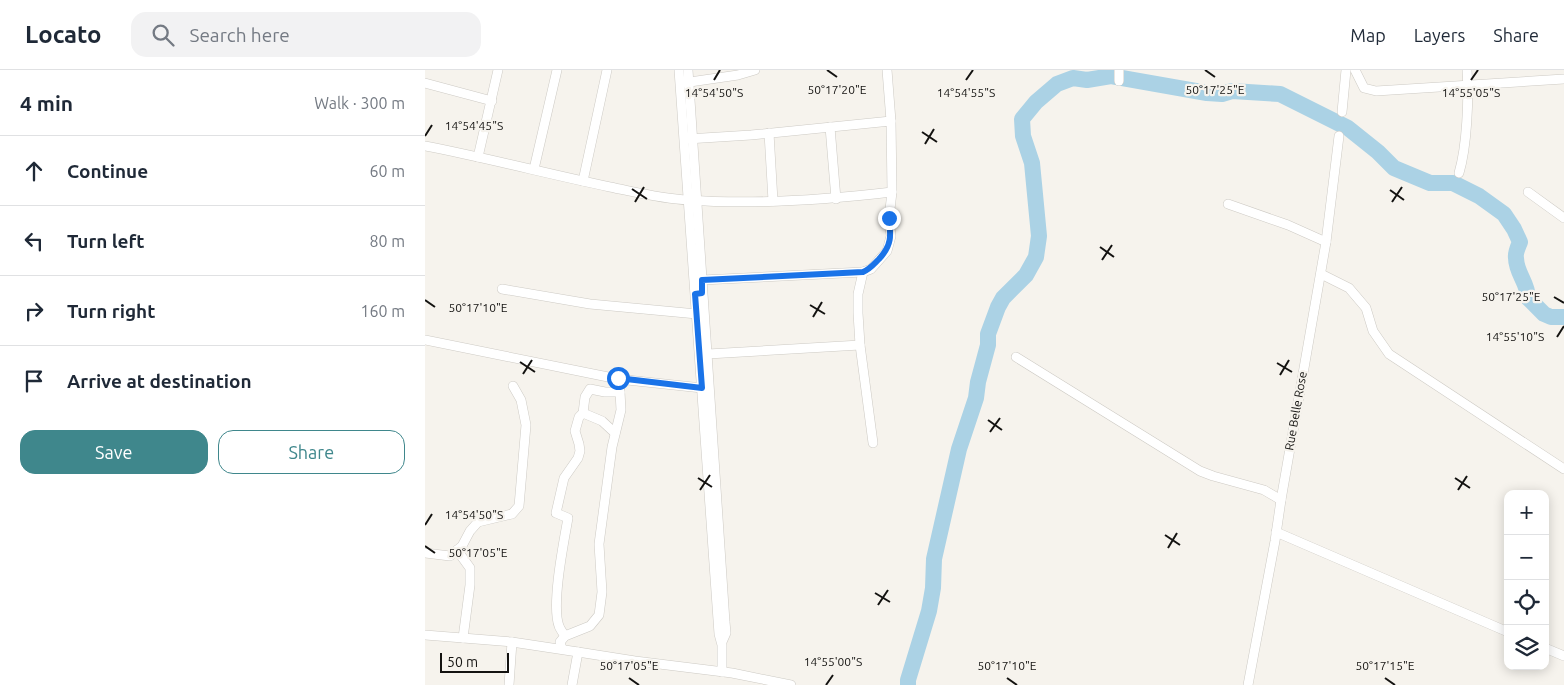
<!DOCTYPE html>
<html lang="en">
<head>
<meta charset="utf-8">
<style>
  :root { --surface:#fff; --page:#f2f2f3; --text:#1f2937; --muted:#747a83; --line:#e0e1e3; --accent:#3f878c }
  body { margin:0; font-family:Ubuntu,sans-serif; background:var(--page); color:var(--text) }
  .controls { position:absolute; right:15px; bottom:15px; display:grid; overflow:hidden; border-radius:10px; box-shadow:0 2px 12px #0003 }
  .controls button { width:45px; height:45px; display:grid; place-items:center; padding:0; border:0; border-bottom:1px solid var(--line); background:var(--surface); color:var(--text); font:25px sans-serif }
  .scale { position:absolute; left:15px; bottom:12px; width:69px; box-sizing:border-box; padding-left:5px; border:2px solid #141311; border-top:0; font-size:14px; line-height:18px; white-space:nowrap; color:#141311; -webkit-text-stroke:4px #f6f3ed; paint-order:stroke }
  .stop { position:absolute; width:15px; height:15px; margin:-11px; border:4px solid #1a73e8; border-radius:50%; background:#fff }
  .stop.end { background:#1a73e8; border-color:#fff; box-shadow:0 1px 5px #0008 }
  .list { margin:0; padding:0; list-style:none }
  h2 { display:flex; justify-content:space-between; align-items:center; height:65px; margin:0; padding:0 20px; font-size:21px }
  h2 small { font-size:16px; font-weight:400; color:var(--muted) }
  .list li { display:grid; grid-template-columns:32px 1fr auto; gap:15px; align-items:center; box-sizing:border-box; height:70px; padding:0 20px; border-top:1px solid var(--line) }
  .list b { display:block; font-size:19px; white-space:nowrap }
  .list em { font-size:16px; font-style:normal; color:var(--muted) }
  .actions { display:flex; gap:10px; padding:15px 20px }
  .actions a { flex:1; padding:11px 0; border:1px solid var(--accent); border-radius:15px; text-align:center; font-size:18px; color:var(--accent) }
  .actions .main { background:var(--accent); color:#fff }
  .icon { flex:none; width:28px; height:28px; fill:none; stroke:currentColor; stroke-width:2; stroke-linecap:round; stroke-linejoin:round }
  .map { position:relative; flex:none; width:1139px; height:615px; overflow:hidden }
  header { display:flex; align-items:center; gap:30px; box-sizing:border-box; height:70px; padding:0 25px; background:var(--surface); border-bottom:1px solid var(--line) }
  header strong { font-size:24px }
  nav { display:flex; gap:28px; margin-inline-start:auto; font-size:18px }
  .search { width:350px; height:45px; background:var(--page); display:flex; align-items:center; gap:12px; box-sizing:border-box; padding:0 18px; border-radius:15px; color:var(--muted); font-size:19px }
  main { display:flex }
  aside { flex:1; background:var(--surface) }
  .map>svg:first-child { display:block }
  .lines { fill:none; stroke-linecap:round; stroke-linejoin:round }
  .river { stroke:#abd2e5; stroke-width:16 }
  .minor-casing { stroke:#cdcac4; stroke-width:10 }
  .minor { stroke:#fff; stroke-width:9 }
  .route { stroke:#1a73e8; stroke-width:6 }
  .ticks { fill:none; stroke:#141311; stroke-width:2 }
  .labels { text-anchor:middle; stroke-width:4.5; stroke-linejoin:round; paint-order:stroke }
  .street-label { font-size:12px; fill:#141311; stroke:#f6f3ed }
  .ticks-label { font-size:12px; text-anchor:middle; fill:#141311; stroke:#f6f3ed; stroke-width:4.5; stroke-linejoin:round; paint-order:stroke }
</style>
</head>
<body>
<header>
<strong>Locato</strong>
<div class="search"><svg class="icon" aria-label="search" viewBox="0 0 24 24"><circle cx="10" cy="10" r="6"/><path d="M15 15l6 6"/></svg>Search here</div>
<nav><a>Map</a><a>Layers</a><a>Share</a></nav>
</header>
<main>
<aside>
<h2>4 min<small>Walk · 300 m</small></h2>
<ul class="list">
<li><svg class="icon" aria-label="ahead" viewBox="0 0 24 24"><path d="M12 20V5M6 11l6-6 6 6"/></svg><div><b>Continue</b></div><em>60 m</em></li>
<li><svg class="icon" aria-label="left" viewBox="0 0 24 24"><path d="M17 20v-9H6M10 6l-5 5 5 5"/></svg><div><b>Turn left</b></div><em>80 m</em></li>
<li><svg class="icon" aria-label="right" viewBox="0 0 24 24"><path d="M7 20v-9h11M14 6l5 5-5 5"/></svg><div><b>Turn right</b></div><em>160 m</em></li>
<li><svg class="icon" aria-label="arrive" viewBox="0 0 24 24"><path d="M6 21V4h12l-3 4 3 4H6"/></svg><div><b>Arrive at destination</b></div></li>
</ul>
<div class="actions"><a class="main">Save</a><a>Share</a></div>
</aside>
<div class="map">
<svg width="1139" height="615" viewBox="0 0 1139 615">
  <rect width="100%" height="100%" fill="#f6f3ed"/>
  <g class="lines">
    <path class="river" d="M 483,615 L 483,610 L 504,541 L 508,518 L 509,489 L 534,379 L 551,328 L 553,312 L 563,275 L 563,264 L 573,237 L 578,228 L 601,205 L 611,187 L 614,166 L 607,93 L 598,66 L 597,49 L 611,32 L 632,14 L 648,8 L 662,10 L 686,6 L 782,23 L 797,24 L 807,21 L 855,24 L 923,58 L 953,82 L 969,98 L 1005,113 L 1028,113 L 1054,126 L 1079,144 L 1089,159 L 1095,172 C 1093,177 1090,183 1091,188 C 1091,203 1103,213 1103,228 L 1119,244 L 1126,247 L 1139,247"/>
    <defs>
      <g id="minor">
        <path d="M 254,0 L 294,564 L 297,575 L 297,602"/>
        <path d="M 263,0 L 300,552 L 301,563 L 297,572"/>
        <path d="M 462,0 L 466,51"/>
        <path d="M 930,0 L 939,18 L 951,21 L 1139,9"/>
        <path d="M 694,11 L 694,0"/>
        <path d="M 0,13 L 67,31"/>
        <path d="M 258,13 L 313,5 L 330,0"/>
        <path d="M 917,42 L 921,0"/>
        <path d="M 405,57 L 411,129"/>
        <path d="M 344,63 L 348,131"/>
        <path d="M 262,69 L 326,65 L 466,51 L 467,122 L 464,148 L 466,166 L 462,181 L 446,199 L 438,202 L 433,224 L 433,243 L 435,275 L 448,373"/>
        <path d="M 0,76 C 62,88 123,104 185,117 C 210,122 237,129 263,130 C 331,135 399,130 467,122"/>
        <path d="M 53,87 L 73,0"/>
        <path d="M 109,99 L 132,0"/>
        <path d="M 1034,103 C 1042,76 1044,28 1042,0"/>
        <path d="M 158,111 L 182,0"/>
        <path d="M 1103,122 L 1139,148"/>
        <path d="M 803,134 L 863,155 L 901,172"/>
        <path d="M 896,204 L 924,218 L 941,238 L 948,261 L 964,284 L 1139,399"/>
        <path d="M 277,210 L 438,202"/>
        <path d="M 77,219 L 165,234 L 272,244"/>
        <path d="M 0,270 L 193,309 L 277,318"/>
        <path d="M 283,284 L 435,275"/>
        <path d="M 591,287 L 775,401 L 788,406 L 839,420 L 856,430"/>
        <path d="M 158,343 L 177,351 L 190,363"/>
        <path d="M 851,462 L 1083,562"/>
        <path d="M 32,480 L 45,498 L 45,515 L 38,568"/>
        <path d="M 0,483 L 25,486 L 37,476 L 45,461 L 53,452 L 87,444 L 94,436 L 101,355 L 96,330 L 88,316"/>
        <path d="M 0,565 L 87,572 L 153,582 L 210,591 L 307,603 L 366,615"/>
        <path d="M 140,566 C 138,563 135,559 134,556 C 126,535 139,471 143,448 L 131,443 L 139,408 L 153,388 L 155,381 L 154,374 L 150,361 L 154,347 L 158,343 L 160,327 L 165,319 L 180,322 L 195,322"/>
        <path d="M 1120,578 L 1139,586"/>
        <path d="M 137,579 L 135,572 L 140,566 L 165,556 L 174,545 L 177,522 L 174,474 L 187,377 L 196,340 L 195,322 L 193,309"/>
        <path d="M 84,615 L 87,572"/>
        <path d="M 147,615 L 153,582"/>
        <path d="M 823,615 L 850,471 L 856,430 L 901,172 L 914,66"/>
      </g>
    </defs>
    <use href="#minor" class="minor-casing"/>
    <use href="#minor" class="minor"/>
  </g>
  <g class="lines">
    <path class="route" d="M 193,308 L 277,318 L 270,224 L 277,223 L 277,210 L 438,202 C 445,199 448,195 454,189 C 467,175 466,166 464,148"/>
  </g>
  <path class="ticks" d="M 402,0 L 412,7M 780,0 L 790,7M 289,10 L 295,0M 541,10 L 548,0M 1046,10 L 1053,0M 497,62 L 512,72M 0,66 L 7,55M 500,74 L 509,59M 207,119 L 222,129M 965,120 L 979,130M 210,132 L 219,117M 967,132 L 977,117M 675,177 L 689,187M 677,190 L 687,175M 1129,227 L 1139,233M 0,230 L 10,237M 385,235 L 400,244M 388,247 L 397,232M 1132,267 L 1139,256M 95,292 L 110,302M 852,293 L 867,302M 98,304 L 107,290M 855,305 L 864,290M 563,350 L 577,360M 565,362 L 575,348M 273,408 L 287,417M 1030,408 L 1045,418M 275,420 L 285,405M 1033,420 L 1042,406M 0,455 L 7,444M 740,465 L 755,475M 0,476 L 10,483M 743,478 L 752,463M 450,523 L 465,532M 453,535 L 463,520M 204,608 L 214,615M 582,608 L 592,615M 960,608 L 970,615M 401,615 L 408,605"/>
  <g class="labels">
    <g class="street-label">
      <text transform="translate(871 341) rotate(-80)" y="4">Rue Belle Rose</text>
    </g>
  </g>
  <g class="ticks-label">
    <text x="790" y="24">50°17'25"E</text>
    <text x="412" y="24">50°17'20"E</text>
    <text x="1046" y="27">14°55'05"S</text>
    <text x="289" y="27">14°54'50"S</text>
    <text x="541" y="27">14°54'55"S</text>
    <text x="49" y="60">14°54'45"S</text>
    <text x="1086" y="231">50°17'25"E</text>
    <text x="53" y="242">50°17'10"E</text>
    <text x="1090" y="271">14°55'10"S</text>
    <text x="49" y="449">14°54'50"S</text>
    <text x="53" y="487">50°17'05"E</text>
    <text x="408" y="596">14°55'00"S</text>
    <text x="204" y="600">50°17'05"E</text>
    <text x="582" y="600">50°17'10"E</text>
    <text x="960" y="600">50°17'15"E</text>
  </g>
</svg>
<div class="controls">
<button>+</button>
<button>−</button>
<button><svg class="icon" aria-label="locate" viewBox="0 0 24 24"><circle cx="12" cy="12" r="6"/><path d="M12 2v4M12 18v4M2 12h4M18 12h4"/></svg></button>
<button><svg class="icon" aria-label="layers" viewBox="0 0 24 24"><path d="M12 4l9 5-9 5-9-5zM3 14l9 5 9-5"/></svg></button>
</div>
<div class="scale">50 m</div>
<div class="stop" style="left:193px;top:308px"></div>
<div class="stop end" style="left:464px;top:148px"></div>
</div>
</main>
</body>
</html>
